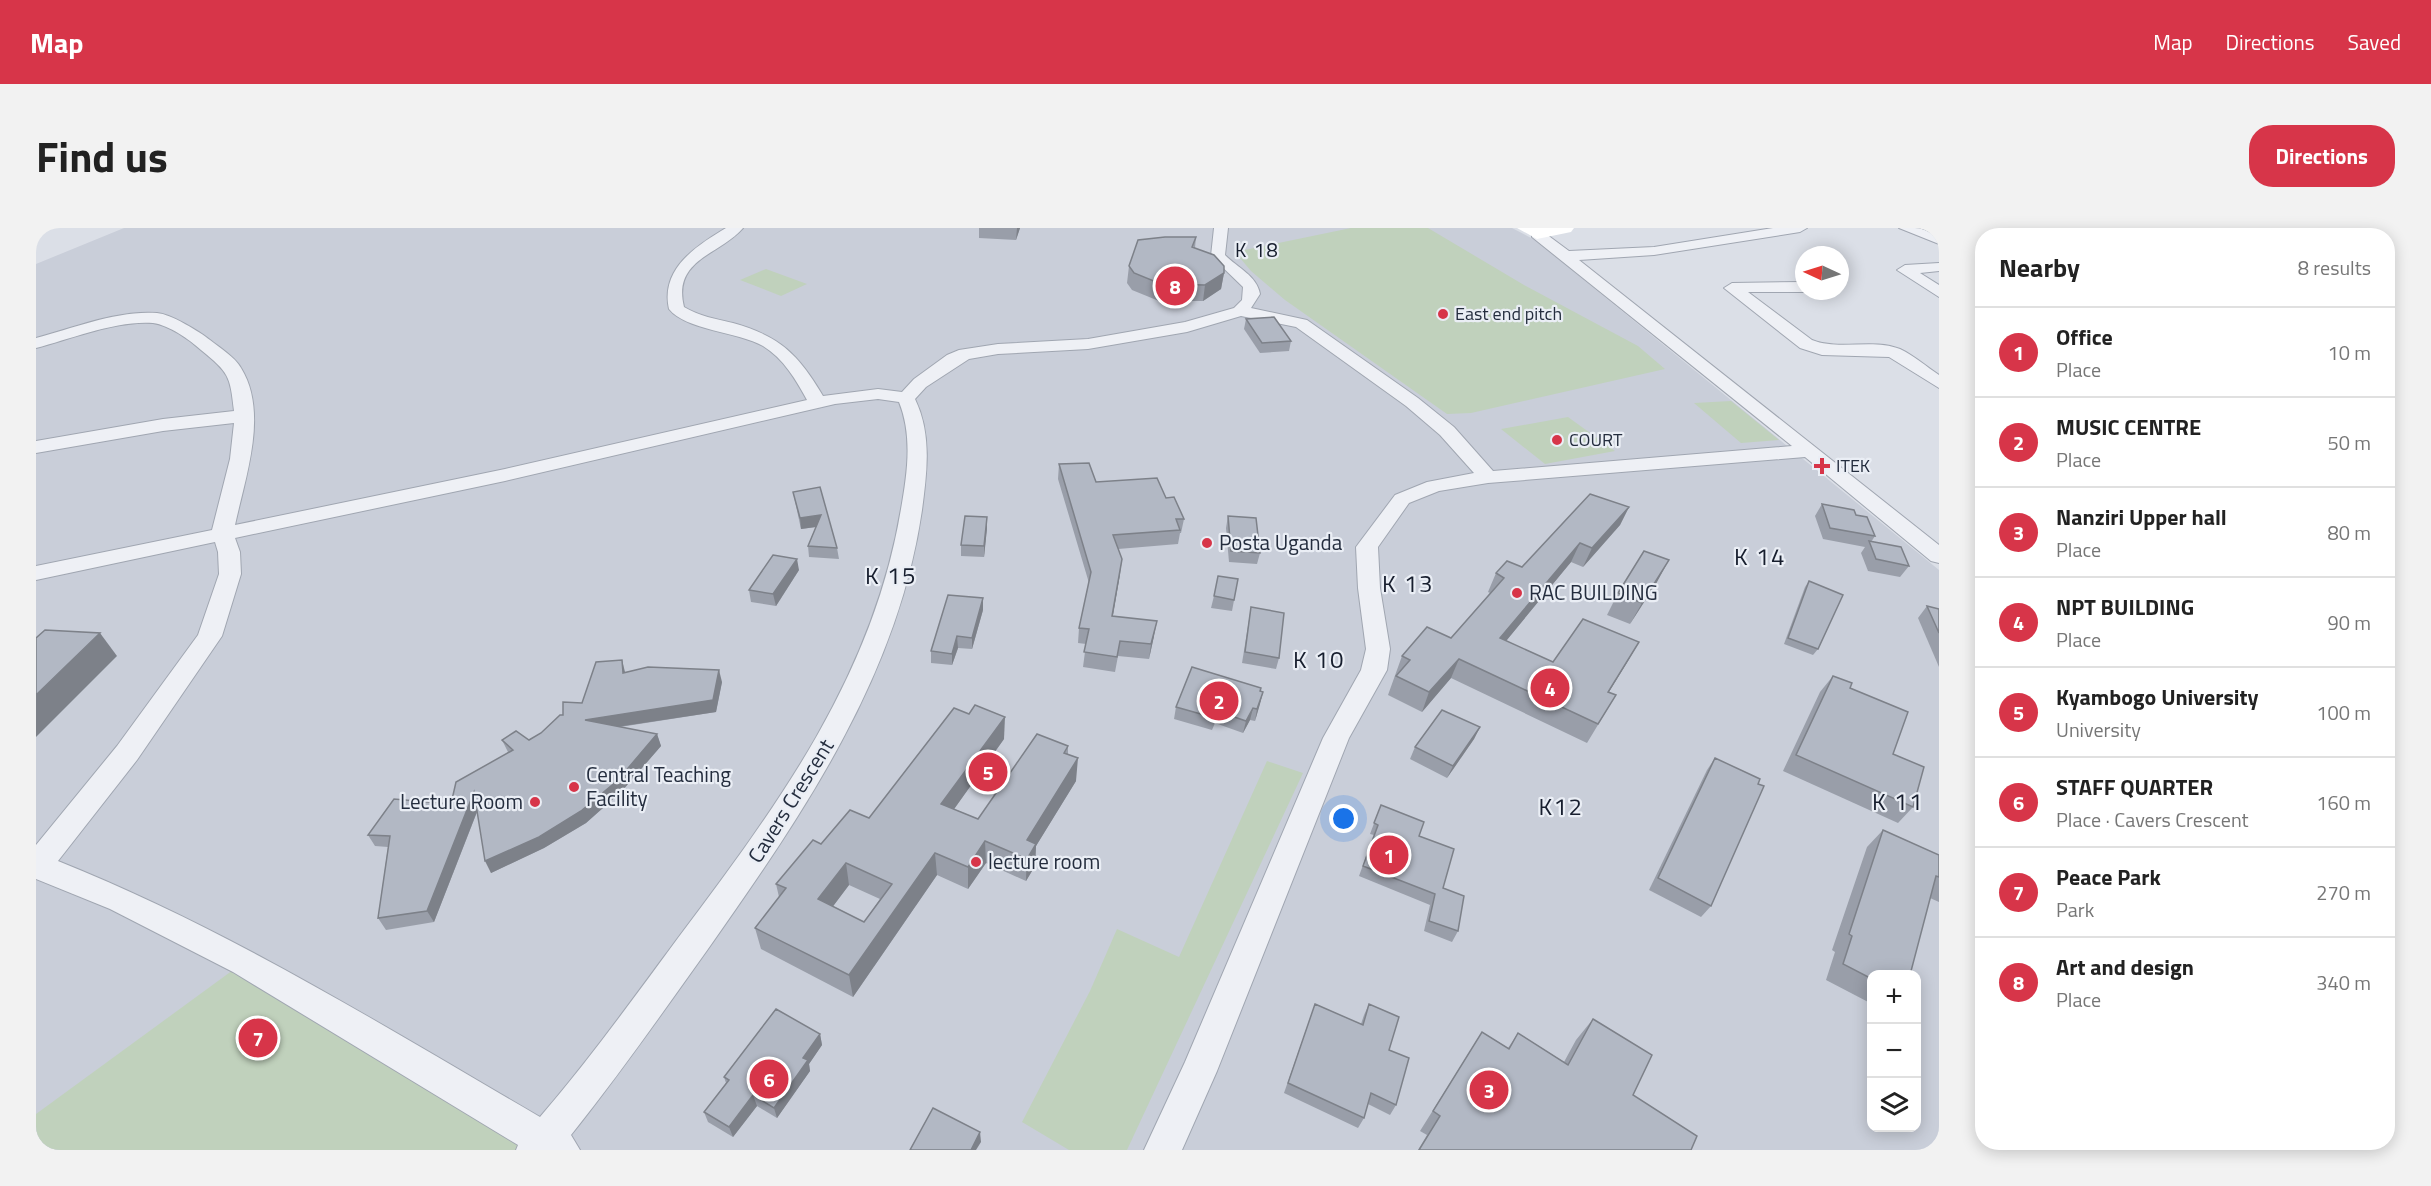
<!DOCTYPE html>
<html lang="en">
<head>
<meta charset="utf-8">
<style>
  :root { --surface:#fff; --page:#f2f2f2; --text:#222; --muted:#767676; --line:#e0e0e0; --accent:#d73549 }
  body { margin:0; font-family:"Titillium Web",sans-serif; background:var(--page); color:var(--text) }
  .controls { position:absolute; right:18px; bottom:18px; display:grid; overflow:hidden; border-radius:12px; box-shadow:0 3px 15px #0003 }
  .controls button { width:54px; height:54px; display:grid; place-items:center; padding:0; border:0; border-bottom:2px solid var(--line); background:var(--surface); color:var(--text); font:30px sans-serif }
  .compass { position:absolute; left:1759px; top:18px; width:54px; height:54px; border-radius:50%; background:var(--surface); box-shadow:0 3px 15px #0003; rotate:274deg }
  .you { position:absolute; left:1308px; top:591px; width:21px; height:21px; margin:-15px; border:4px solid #fff; border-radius:50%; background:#1a73e8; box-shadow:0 0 0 9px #1a73e833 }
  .badge { display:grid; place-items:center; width:39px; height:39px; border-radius:50%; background:var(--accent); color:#fff; font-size:20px; font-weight:700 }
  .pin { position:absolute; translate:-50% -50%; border:3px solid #fff; box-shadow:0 2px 6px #0006 }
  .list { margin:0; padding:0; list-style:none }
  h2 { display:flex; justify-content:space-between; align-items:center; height:78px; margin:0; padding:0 24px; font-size:26px }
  h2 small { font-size:20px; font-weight:400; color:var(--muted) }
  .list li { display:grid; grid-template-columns:39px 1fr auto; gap:18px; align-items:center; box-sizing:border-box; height:90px; padding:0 24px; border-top:2px solid var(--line) }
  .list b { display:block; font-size:22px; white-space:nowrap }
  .list p { margin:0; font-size:20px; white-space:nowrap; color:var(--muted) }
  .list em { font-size:20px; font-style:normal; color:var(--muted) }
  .icon { flex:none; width:33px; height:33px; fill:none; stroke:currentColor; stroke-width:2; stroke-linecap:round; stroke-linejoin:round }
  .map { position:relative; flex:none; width:1903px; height:922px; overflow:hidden; border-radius:24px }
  header { display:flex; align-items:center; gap:36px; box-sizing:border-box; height:84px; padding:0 30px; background:var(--accent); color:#fff }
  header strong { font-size:28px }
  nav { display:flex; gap:33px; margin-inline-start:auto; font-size:21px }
  .intro { display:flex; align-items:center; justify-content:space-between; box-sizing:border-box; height:144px; padding:0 36px }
  h1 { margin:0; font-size:42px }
  .button { padding:15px 27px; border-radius:24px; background:var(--accent); color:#fff; font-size:21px; font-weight:700 }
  main { display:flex; gap:36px; padding:0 36px }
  aside { flex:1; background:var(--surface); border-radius:24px; box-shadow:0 3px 15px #0003 }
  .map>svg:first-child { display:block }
  .built { fill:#c9ced9; fill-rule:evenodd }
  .green { fill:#c0d1bc }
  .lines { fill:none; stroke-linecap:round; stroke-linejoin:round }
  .street-casing { stroke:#a0a6b1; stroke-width:2 }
  .street { fill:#eef0f5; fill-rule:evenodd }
  .secondary { fill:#fff; fill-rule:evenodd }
  .wall { fill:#999ea9; fill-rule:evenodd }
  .shaded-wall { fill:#7d8189 }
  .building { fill:#b2b8c4; stroke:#7d8189; stroke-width:1.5; fill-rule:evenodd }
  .poi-dot { fill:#d73549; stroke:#eaeef5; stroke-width:2 }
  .labels { text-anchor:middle; stroke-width:4.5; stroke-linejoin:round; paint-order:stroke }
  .far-poi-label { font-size:18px; fill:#242d3e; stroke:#eaeef5; text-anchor:start }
  .far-quarter-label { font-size:20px; letter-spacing:1.5px; fill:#171e2e; stroke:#eaeef5 }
  .poi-label { font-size:21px; fill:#242d3e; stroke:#eaeef5; text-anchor:start }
  .street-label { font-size:21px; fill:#242d3e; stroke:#eaeef5 }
  .quarter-label { font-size:24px; letter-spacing:1.5px; fill:#171e2e; stroke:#eaeef5 }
</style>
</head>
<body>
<header>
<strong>Map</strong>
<nav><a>Map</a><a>Directions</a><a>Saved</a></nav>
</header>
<div class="intro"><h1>Find us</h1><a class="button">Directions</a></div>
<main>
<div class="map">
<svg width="1903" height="922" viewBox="0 0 1903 922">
  <rect width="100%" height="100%" fill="#dbdfe7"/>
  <path class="built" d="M 88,0 L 1476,0 L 1499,12 L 1903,342 L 1903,922 L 0,922 L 0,36 ZM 1836,746 L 1880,746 L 1880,900 L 1836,900 Z"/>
  <g class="green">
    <path d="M 1315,0 L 1392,0 L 1488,57 L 1602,118 L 1629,141 L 1435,185 L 1411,186 L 1249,72 L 1215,43 L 1199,24 Z"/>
    <path d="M 730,41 L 771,56 L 745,68 L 704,52 Z"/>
    <path d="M 1695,173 L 1743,212 L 1705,215 L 1658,175 Z"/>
    <path d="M 1532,189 L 1579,223 L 1509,236 L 1465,201 Z"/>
    <path d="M 1231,533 L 1267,545 L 1091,922 L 1033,922 L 986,894 L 1054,763 L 1081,701 L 1143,729 Z"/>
    <path d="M 208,734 L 506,922 L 0,922 L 0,886 Z"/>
  </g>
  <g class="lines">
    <defs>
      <g id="street">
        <path d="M 690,0 L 707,0 C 684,27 636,31 648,79 C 663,88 680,91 697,95 C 744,108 763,127 787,168 L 842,161 L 866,164 L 878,151 L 911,127 L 923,122 L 962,116 L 1052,111 L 1149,94 L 1198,80 L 1206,72 L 1207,59 L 1175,28 L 1178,0 L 1192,0 L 1189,27 C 1202,40 1221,48 1224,66 L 1215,80 L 1271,92 L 1382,170 L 1418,199 L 1457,243 L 1756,218 L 1496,9 L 1496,3 L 1506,3 L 1533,23 L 1618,19 L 1737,0 L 1771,0 L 1764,4 L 1618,27 L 1543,32 L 1903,317 L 1903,335 L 1895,333 L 1769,229 L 1452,255 L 1403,263 L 1373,275 L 1342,319 L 1344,360 L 1354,421 L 1351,442 L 1313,510 L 1181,843 L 1146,922 L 1108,922 L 1149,834 L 1287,510 L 1325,442 L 1330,421 L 1322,360 L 1320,319 L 1359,267 L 1391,254 L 1438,245 L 1404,207 L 1370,178 L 1260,99 L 1205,88 L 1151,104 L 1052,121 L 962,126 L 933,131 L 890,159 L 879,171 C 896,206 891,244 886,282 C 862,448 767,586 672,721 C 627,784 583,847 535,907 L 544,922 L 480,922 L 482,917 L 197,744 L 74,681 L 0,651 L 0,617 L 81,518 L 162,407 L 183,346 L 182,324 L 179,314 L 0,352 L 0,338 L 176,302 L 194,231 L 198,195 L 127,203 L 0,225 L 0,213 L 127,191 L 198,183 C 194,147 193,145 165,122 C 154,112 133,97 117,95 C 82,92 34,111 0,120 L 0,110 C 38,100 82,82 121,85 C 135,86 164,104 174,112 C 184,120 199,129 205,140 C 233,185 209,250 199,297 L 469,241 L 771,172 C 760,152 748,131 727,118 C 703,104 649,102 633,81 C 624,41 660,18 690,0 ZM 842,171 L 863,174 C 877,208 871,247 865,281 C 837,449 742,577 642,710 C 597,771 553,832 504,889 C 346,797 192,701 22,633 L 101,532 L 186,408 L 205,346 L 204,324 L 199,310 L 469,253 L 799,176 Z"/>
        <path d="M 1863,0 L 1883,0 L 1903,7 L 1903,16 Z"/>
        <path d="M 1903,35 L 1903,43 L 1884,45 L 1903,57 L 1903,69 L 1861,42 L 1869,37 Z"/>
        <path d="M 1768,54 L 1768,63 L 1771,63 L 1768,64 L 1712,64 L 1776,112 C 1804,123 1836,110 1864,121 C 1877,127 1891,139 1903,147 L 1903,160 L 1853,129 L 1786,127 L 1764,120 L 1688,60 L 1696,55 Z"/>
      </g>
    </defs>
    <use href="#street" class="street-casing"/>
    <use href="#street" class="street"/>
    <path class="secondary" d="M 1481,0 L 1538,0 L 1535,4 L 1501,11 Z"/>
  </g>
  <g class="wall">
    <path d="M 943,0 L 984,0 L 980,12 L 943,10 Z"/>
    <path d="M 1160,9 L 1159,20 L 1188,45 L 1185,61 L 1167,73 L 1123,73 L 1096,62 L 1091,55 L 1093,38 Z"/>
    <path d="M 1210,91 L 1255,113 L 1253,123 L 1224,125 L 1208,101 Z"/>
    <path d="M 1023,236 L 1060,254 L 1130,270 L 1148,291 L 1145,305 L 1144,305 L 1142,316 L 1082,321 L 1084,346 L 1077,388 L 1118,408 L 1113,431 L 1082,428 L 1079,444 L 1047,439 L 1050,416 L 1042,415 L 1043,400 L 1053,355 L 1022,251 Z"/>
    <path d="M 757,264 L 801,320 L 803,331 L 773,329 L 772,318 L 780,299 L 765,301 Z"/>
    <path d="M 1786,276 L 1820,287 L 1839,308 L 1835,314 L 1873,338 L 1864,349 L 1832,343 L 1825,325 L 1829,319 L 1787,311 L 1779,288 Z"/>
    <path d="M 1593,279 L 1584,297 L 1547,339 L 1535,334 L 1470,413 L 1517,434 L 1603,414 L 1573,464 L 1580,467 L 1551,515 L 1415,450 L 1386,484 L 1352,467 L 1366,428 L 1415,410 L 1454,365 L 1452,364 L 1460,345 L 1486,339 Z"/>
    <path d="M 1192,288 L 1224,325 L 1221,336 L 1193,334 L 1190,300 Z"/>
    <path d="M 951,300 L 948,329 L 925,328 L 925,317 Z"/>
    <path d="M 763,342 L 740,378 L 715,374 L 713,362 Z"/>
    <path d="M 1202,351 L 1196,383 L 1175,380 L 1178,368 Z"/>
    <path d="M 1773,353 L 1782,421 L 1777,427 L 1748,416 L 1769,359 Z"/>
    <path d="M 1621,354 L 1594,396 L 1571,387 L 1582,365 Z"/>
    <path d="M 1891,378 L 1903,381 L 1903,439 L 1882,390 Z"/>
    <path d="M 1215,379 L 1243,430 L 1240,441 L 1206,435 Z"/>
    <path d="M 947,382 L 936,421 L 922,420 L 916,437 L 895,435 L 895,423 Z"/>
    <path d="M 590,444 L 686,454 L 680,484 L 584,499 L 621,506 L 625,518 L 586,563 L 550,595 L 508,620 L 455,645 L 441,584 L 398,694 L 350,702 L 342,690 L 352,619 L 339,618 L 332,607 L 415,576 L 472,524 L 466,512 L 493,512 L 505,505 L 527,487 L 546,475 Z"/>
    <path d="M 1797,448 L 1814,460 L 1857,526 L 1877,579 L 1862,595 L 1747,543 L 1784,464 Z"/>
    <path d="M 1224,463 L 1227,464 L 1219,493 L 1214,492 L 1207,505 L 1179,495 L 1176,502 L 1138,491 L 1140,479 Z"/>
    <path d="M 1444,499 L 1438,511 L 1411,550 L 1374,531 L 1379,519 Z"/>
    <path d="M 968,511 L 918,581 L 942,591 L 1032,518 L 1032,526 L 1040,553 L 1000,618 L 999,638 L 990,653 L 950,635 L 932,661 L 901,647 L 817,769 L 725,721 L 719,700 L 743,669 L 740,656 L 785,616 L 833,590 ZM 813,657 L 844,671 L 828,694 L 797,678 Z"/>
    <path d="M 1679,530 L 1675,678 L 1665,689 L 1613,662 L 1671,542 Z"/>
    <path d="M 1345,577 L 1383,608 L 1407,660 L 1422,703 L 1416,714 L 1388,703 L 1394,677 L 1323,648 L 1338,607 L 1334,606 Z"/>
    <path d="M 1847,602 L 1903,627 L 1903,674 L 1894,670 L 1836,747 L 1836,776 L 1790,752 L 1799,724 L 1796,722 L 1831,619 Z"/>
    <path d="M 1279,776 L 1325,796 L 1328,787 L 1333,776 L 1353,822 L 1360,877 L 1354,887 L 1332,876 L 1328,890 L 1322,900 L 1248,865 Z"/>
    <path d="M 1557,791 L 1597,867 L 1655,922 L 1382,922 L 1391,907 L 1384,903 L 1446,804 L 1472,820 L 1482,805 L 1528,834 L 1540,812 Z"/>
    <path d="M 784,806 L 786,817 L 773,836 L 774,843 L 741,890 L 721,878 L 697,909 L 672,894 L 668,884 L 690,855 L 688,849 Z"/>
  </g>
  <g class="shaded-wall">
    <path d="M 981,0 L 984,0 L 980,12 Z"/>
    <path d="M 1188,45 L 1185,61 L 1167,73 L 1169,57 Z"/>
    <path d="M 1593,279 L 1584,297 L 1547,339 L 1556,320 Z"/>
    <path d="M 785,287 L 787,298 L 765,301 L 764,290 Z"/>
    <path d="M 951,289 L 951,300 L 948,329 L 948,318 Z"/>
    <path d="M 1544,315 L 1535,334 L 1456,430 L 1464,410 Z"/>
    <path d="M 761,331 L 763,342 L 740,378 L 737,366 Z"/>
    <path d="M 1086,331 L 1084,346 L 1074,403 L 1076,388 Z"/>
    <path d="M 1633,332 L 1621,354 L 1594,396 L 1606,375 Z"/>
    <path d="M 947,370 L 947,382 L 936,421 L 936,410 Z"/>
    <path d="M 1121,393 L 1118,408 L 1113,431 L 1115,416 Z"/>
    <path d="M 64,405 L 81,428 L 0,509 L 0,467 Z"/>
    <path d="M 921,408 L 922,420 L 916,437 L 916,426 Z"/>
    <path d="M 1603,414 L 1592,433 L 1561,483 L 1572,464 Z"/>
    <path d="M 1423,431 L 1415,450 L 1386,484 L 1393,464 Z"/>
    <path d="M 586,432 L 589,444 L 591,457 L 587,445 Z"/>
    <path d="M 683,442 L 686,454 L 680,484 L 554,503 L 549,492 Z"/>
    <path d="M 1227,464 L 1224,476 L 1219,493 L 1221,481 Z"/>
    <path d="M 1217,480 L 1214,492 L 1207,505 L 1210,493 Z"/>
    <path d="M 969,489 L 968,511 L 906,598 L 905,576 Z"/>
    <path d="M 1444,499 L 1438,511 L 1411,550 L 1417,538 Z"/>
    <path d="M 621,506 L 625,518 L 586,563 L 550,595 L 508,620 L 455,645 L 449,633 Z"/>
    <path d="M 1042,530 L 1040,553 L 1000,618 L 999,638 L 990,653 L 991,612 Z"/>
    <path d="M 438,564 L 444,576 L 398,694 L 391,683 Z"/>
    <path d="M 949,613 L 950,635 L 932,661 L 932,639 Z"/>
    <path d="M 899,625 L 901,647 L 817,769 L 813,747 Z"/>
    <path d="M 810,635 L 813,657 L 786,693 L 782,671 Z"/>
    <path d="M 784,806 L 786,817 L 773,836 L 774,843 L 741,890 L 738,880 L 767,830 Z"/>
    <path d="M 717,867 L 721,878 L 697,909 L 693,899 Z"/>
    <path d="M 944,904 L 945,914 L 940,922 L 935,922 Z"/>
  </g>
  <g class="building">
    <path d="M 1129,9 L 1160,9 L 1156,19 L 1178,27 L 1188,38 L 1188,45 L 1169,57 L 1125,56 L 1098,45 L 1093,38 L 1102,12 Z"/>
    <path d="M 1238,89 L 1255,113 L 1226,115 L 1210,91 Z"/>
    <path d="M 1053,235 L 1060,254 L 1121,250 L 1130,270 L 1138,269 L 1148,291 L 1140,291 L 1144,302 L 1077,307 L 1086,331 L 1076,388 L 1121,393 L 1115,416 L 1084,413 L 1081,429 L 1048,424 L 1053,401 L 1043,400 L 1055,344 L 1023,236 Z"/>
    <path d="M 784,259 L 801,320 L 772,318 L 785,287 L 764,290 L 757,264 Z"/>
    <path d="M 1554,266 L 1593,279 L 1556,320 L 1544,315 L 1464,410 L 1517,434 L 1547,391 L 1603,414 L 1572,464 L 1580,467 L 1562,496 L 1423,431 L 1393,464 L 1360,448 L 1374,432 L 1366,428 L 1391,399 L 1415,410 L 1468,350 L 1460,345 L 1471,333 L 1486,339 Z"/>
    <path d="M 1786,276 L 1818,282 L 1820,287 L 1831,289 L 1839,308 L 1794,300 Z"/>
    <path d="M 929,288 L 951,289 L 948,318 L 925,317 Z"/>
    <path d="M 1192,288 L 1220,290 L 1224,325 L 1195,323 Z"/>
    <path d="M 1833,313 L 1865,319 L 1873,338 L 1840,331 Z"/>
    <path d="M 1608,323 L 1633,332 L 1606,375 L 1582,365 Z"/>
    <path d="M 737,327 L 761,331 L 737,366 L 713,362 Z"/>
    <path d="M 1182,348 L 1202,351 L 1198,372 L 1178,368 Z"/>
    <path d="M 1773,353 L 1807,367 L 1782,421 L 1752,410 Z"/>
    <path d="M 912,367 L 947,370 L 936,410 L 921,408 L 916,426 L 895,423 Z"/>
    <path d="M 1891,378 L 1903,381 L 1903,405 Z"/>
    <path d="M 1215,379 L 1248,385 L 1243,430 L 1209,424 Z"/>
    <path d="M 9,402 L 64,405 L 0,467 L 0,410 Z"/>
    <path d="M 586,432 L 587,445 L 612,439 L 683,442 L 677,472 L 549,492 L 621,506 L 582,552 L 545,583 L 503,609 L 449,633 L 438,564 L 391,683 L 342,690 L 354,608 L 332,607 L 358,571 L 415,576 L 420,554 L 477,522 L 466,512 L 480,503 L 493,512 L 505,505 L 524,487 L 527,487 L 527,474 L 546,475 L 560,434 Z"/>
    <path d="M 1156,439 L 1225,460 L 1224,463 L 1227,464 L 1221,481 L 1217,480 L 1210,493 L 1181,483 L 1179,490 L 1140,479 Z"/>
    <path d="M 1797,448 L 1816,455 L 1814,460 L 1872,484 L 1857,526 L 1888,539 L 1877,579 L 1760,527 Z"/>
    <path d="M 939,477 L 969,489 L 905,576 L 942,591 L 1001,506 L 1032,518 L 1028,525 L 1042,530 L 991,612 L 1000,616 L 991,631 L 949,613 L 932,639 L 899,625 L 813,747 L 719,700 L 750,660 L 740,656 L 777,612 L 785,616 L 814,582 L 833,590 L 918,480 L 933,486 ZM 810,635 L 856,656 L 828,694 L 782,671 Z"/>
    <path d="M 1406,482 L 1444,499 L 1417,538 L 1379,519 Z"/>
    <path d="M 1679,530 L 1724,551 L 1722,556 L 1728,558 L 1675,678 L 1622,650 Z"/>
    <path d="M 1345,577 L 1388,594 L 1383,608 L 1418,621 L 1407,660 L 1428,668 L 1422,703 L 1393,693 L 1399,666 L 1327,638 L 1342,597 L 1338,595 Z"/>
    <path d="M 1847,602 L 1903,627 L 1903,649 L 1900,648 L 1874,747 L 1836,747 L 1836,751 L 1807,736 L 1816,708 L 1813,706 Z"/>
    <path d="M 1279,776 L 1327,797 L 1333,776 L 1363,789 L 1353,822 L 1373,830 L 1360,877 L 1335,865 L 1328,890 L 1252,855 Z"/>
    <path d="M 740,781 L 784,806 L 767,830 L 772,832 L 738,880 L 717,867 L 693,899 L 668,884 L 693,852 L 688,849 Z"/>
    <path d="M 1557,791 L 1616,827 L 1597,867 L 1661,908 L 1655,922 L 1383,922 L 1404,888 L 1397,883 L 1446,804 L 1473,821 L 1482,805 L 1532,837 Z"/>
    <path d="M 897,880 L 944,904 L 935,922 L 874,922 Z"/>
  </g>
  <g class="poi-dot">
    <circle cx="1407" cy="86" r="6"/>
    <circle cx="1521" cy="212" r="6"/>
    <path d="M1783 229h6v6h6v6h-6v6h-6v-6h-6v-6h6z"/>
    <circle cx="1171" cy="315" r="6"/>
    <circle cx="1481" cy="365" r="6"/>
    <circle cx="538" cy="559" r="6"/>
    <circle cx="499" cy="574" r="6"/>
    <circle cx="940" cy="634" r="6"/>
  </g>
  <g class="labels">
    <g class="far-poi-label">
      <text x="1419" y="92">East end pitch</text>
      <text x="1533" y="218">COURT</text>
      <text x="1800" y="244">ITEK</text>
    </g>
    <g class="far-quarter-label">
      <text x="1221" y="29">K 18</text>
    </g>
    <g class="poi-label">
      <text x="1183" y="322">Posta Uganda</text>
      <text x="1493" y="372">RAC BUILDING</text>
      <text x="550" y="554">Central Teaching<tspan x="550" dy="24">Facility</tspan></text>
      <text x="487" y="581" text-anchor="end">Lecture Room</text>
      <text x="952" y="641">lecture room</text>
    </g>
    <g class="street-label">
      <text transform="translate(755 573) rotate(-58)" y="7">Cavers Crescent</text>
    </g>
    <g class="quarter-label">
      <text x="1724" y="337">K 14</text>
      <text x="855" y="356">K 15</text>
      <text x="1372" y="364">K 13</text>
      <text x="1283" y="440">K 10</text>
      <text x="1862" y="582">K 11</text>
      <text x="1525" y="587">K12</text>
    </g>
  </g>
</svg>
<div class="controls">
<button>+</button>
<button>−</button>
<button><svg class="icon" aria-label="layers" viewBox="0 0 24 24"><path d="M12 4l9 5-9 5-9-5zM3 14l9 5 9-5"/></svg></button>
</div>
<svg class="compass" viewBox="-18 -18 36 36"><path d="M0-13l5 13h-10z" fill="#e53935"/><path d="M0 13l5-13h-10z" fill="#767676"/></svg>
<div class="you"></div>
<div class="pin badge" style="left:1353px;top:627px">1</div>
<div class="pin badge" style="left:1183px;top:473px">2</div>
<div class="pin badge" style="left:1453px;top:862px">3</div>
<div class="pin badge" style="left:1514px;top:460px">4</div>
<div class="pin badge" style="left:952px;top:544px">5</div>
<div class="pin badge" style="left:733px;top:851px">6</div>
<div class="pin badge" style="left:222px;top:810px">7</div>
<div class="pin badge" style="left:1139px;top:58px">8</div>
</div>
<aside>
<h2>Nearby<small>8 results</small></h2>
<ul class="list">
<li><span class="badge">1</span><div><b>Office</b><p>Place</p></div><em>10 m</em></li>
<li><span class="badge">2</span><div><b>MUSIC CENTRE</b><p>Place</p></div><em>50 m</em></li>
<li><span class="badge">3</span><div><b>Nanziri Upper hall</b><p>Place</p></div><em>80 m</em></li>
<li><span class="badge">4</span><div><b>NPT BUILDING</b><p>Place</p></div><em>90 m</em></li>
<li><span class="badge">5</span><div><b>Kyambogo University</b><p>University</p></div><em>100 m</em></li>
<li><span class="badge">6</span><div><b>STAFF QUARTER</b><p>Place · Cavers Crescent</p></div><em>160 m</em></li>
<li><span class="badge">7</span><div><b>Peace Park</b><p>Park</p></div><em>270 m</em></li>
<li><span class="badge">8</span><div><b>Art and design</b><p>Place</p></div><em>340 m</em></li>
</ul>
</aside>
</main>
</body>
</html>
